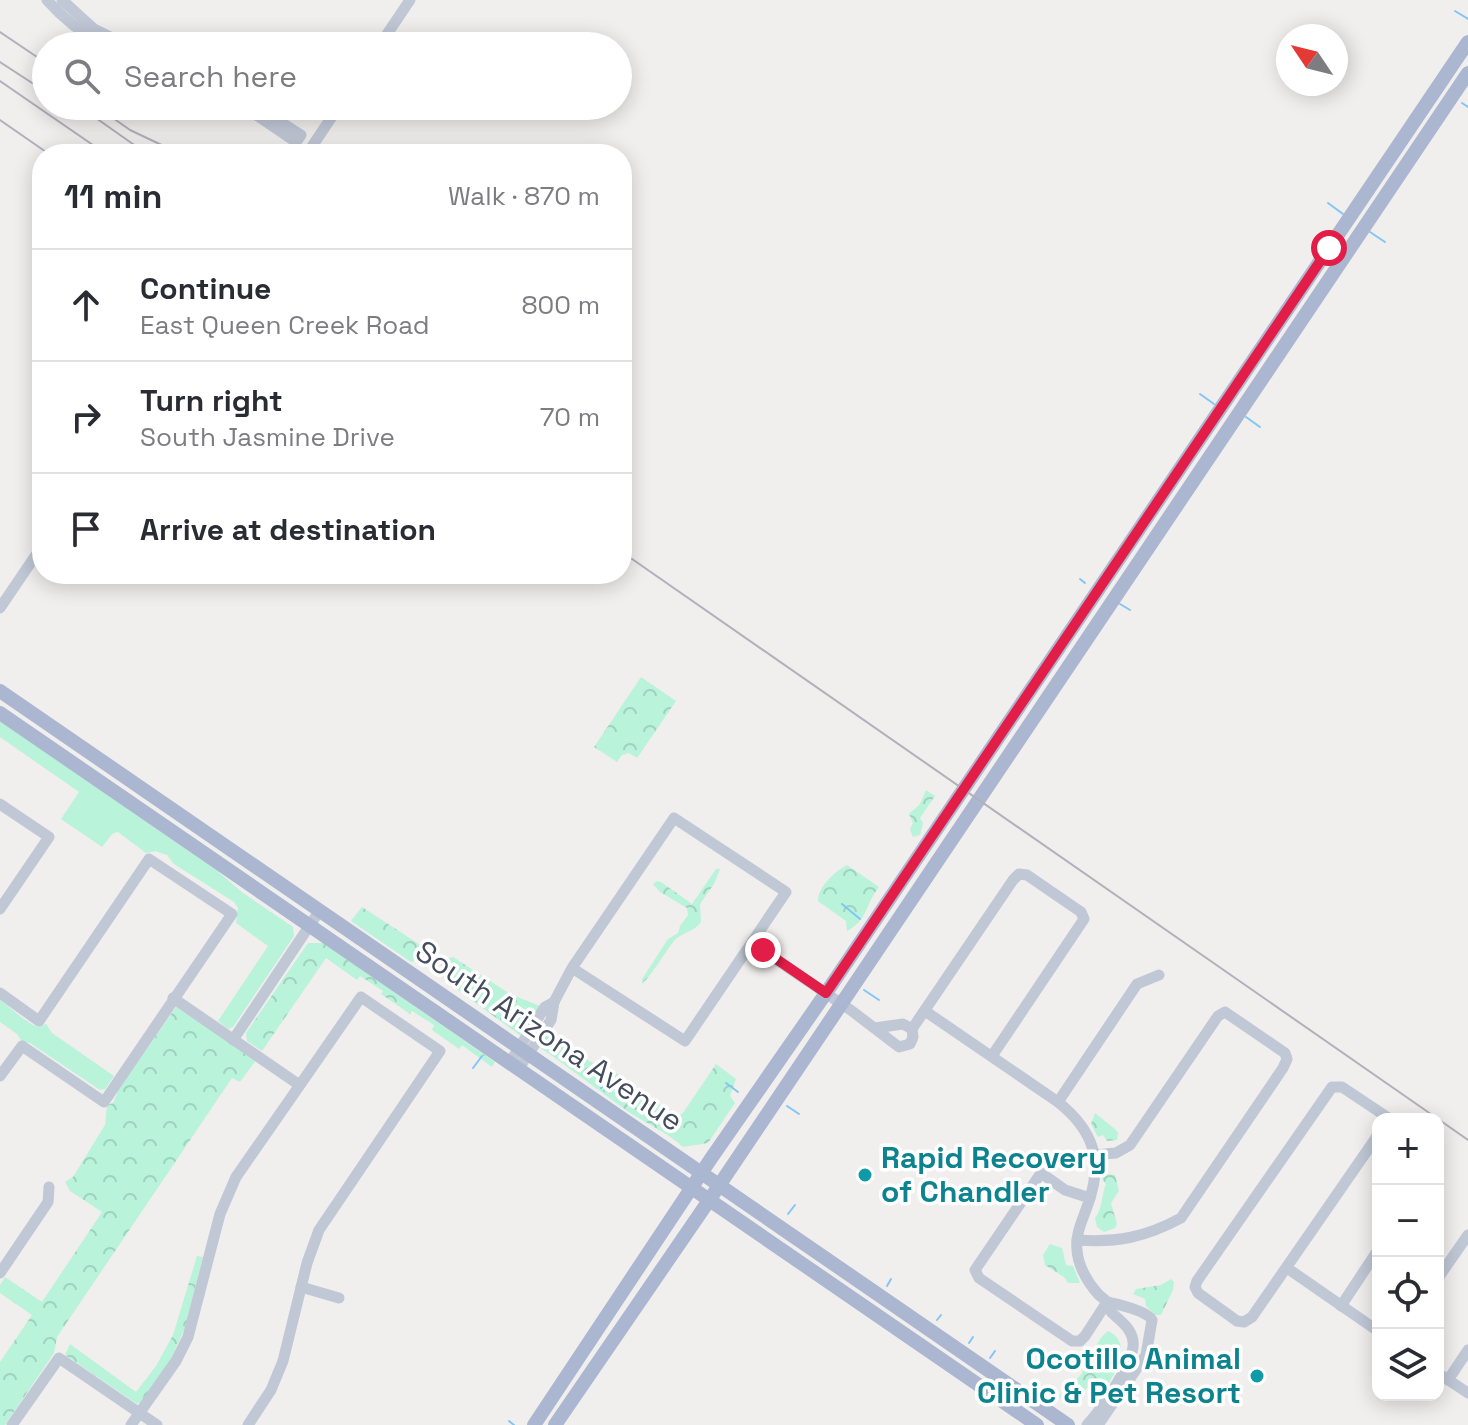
<!DOCTYPE html>
<html lang="en">
<head>
<meta charset="utf-8">
<style>
  :root { --surface:#fff; --page:#f2f2f3; --text:#2b2b33; --muted:#7c7c81; --line:#e1e1e2 }
  body { margin:0; font-family:"Space Grotesk",sans-serif; background:var(--page); color:var(--text) }
  .controls { position:absolute; right:24px; bottom:24px; display:grid; overflow:hidden; border-radius:16px; box-shadow:0 4px 20px #0003 }
  .controls button { width:72px; height:72px; display:grid; place-items:center; padding:0; border:0; border-bottom:2px solid var(--line); background:var(--surface); color:var(--text); font:40px sans-serif }
  .compass { position:absolute; left:1276px; top:24px; width:72px; height:72px; border-radius:50%; background:var(--surface); box-shadow:0 4px 20px #0003; rotate:305deg }
  .stop { position:absolute; width:24px; height:24px; margin:-18px; border:6px solid #e11d48; border-radius:50%; background:#fff }
  .stop.end { background:#e11d48; border-color:#fff; box-shadow:0 2px 8px #0008 }
  .list { margin:0; padding:0; list-style:none }
  h2 { display:flex; justify-content:space-between; align-items:center; height:104px; margin:0; padding:0 32px; font-size:34px }
  h2 small { font-size:26px; font-weight:400; color:var(--muted) }
  .list li { display:grid; grid-template-columns:52px 1fr auto; gap:24px; align-items:center; box-sizing:border-box; height:112px; padding:0 32px; border-top:2px solid var(--line) }
  .list b { display:block; font-size:30px; white-space:nowrap }
  .list p { margin:0; font-size:26px; white-space:nowrap; color:var(--muted) }
  .list em { font-size:26px; font-style:normal; color:var(--muted) }
  .icon { flex:none; width:44px; height:44px; fill:none; stroke:currentColor; stroke-width:2; stroke-linecap:round; stroke-linejoin:round }
  .map { position:relative; flex:none; width:1468px; height:1425px; overflow:hidden }
  .search { position:absolute; background:var(--surface); box-shadow:0 4px 20px #0003; left:32px; top:32px; width:600px; height:88px; display:flex; align-items:center; gap:20px; box-sizing:border-box; padding:0 28px; border-radius:44px; color:var(--muted); font-size:30px }
  .panel { position:absolute; background:var(--surface); box-shadow:0 4px 20px #0003; left:32px; top:144px; width:600px; height:440px; border-radius:32px }
  .map>svg:first-child { display:block }
  .green { fill:#b8f3da }
  .forest { fill:url(#forest-crowns) }
  .lines { fill:none; stroke-linecap:round; stroke-linejoin:round }
  .stream { stroke:#81c6f4; stroke-width:2 }
  .minor { stroke:#c0c7d5; stroke-width:11 }
  .major { stroke:#abb7d0; stroke-width:14 }
  .rail { stroke:#b0b1b9; stroke-width:2 }
  .route { stroke:#e11d48; stroke-width:10 }
  .culture-dot { fill:#0f9aa8; stroke:#fff; stroke-width:3 }
  .labels { text-anchor:middle; stroke-width:7; stroke-linejoin:round; paint-order:stroke }
  .street-label { font-size:30px; fill:#444d5d; stroke:#fff }
  .culture-label { font-size:30px; font-weight:bold; fill:#0d838f; stroke:#fff; text-anchor:start }
</style>
</head>
<body>
<div class="map">
<svg width="1468" height="1425" viewBox="0 0 1468 1425">
  <defs>
    <pattern id="forest-crowns" width="20" height="18" patternUnits="userSpaceOnUse" patternTransform="scale(2)"><rect width="20" height="18" fill="#b8f3da"/><path d="M2 6a3 3 0 1 1 6 0M12 15a3 3 0 1 1 6 0" fill="none" stroke="#9fd2be"/></pattern>
  </defs>
  <rect width="100%" height="100%" fill="#f1eeee"/>
  <g class="green">
    <path d="M 0,721 L 216,870 L 243,893 L 293,927 L 294,936 L 233,1027 L 228,1029 L 218,1021 L 268,946 L 236,923 L 238,908 L 234,902 L 174,864 L 167,855 L 155,851 L 146,853 L 118,832 L 112,834 L 102,847 L 61,819 L 79,792 L 0,737 Z"/>
    <path d="M 0,1000 C 13,1009 24,1022 38,1027 L 46,1024 L 52,1033 L 114,1076 L 105,1089 L 100,1090 L 30,1043 L 22,1042 L 17,1034 L 0,1022 Z"/>
  </g>
  <g class="forest">
    <path d="M 641,677 L 676,701 L 637,758 L 629,753 L 622,755 L 617,762 L 594,747 Z"/>
    <path d="M 926,790 L 935,796 L 920,818 L 923,823 L 920,835 L 913,837 L 910,829 L 913,823 L 909,814 L 920,804 Z"/>
    <path d="M 847,865 L 879,887 C 865,904 869,919 847,931 L 846,921 L 818,901 C 818,887 834,872 847,865 Z"/>
    <path d="M 716,869 L 720,869 L 714,884 L 700,904 L 701,922 C 694,932 682,932 674,941 C 663,955 655,971 642,984 L 642,979 L 668,939 L 678,933 L 680,926 L 688,915 L 687,908 L 660,892 L 653,884 L 657,881 L 661,882 L 692,904 Z"/>
    <path d="M 362,907 L 428,950 L 422,959 L 411,962 L 351,921 Z"/>
    <path d="M 308,943 L 323,943 L 495,1062 L 492,1067 L 462,1045 L 459,1049 L 432,1030 L 434,1025 L 412,1011 L 410,1014 L 381,994 L 383,991 L 360,976 L 357,980 L 326,958 L 262,1051 L 247,1041 L 246,1033 Z"/>
    <path d="M 453,957 L 510,994 L 540,1006 L 521,1036 L 444,980 L 441,964 L 445,959 Z"/>
    <path d="M 176,1007 L 256,1060 L 240,1082 L 232,1078 L 57,1337 L 54,1353 L 5,1425 L 0,1425 L 0,1362 L 32,1315 L 0,1293 L 0,1285 L 5,1277 L 42,1302 L 102,1212 L 70,1191 L 65,1182 L 73,1177 L 105,1125 L 107,1105 L 113,1103 L 119,1089 Z"/>
    <path d="M 548,1034 L 562,1046 L 572,1047 L 589,1061 L 619,1075 L 677,1117 L 683,1113 L 716,1064 L 736,1079 L 730,1096 L 735,1103 L 708,1143 L 683,1147 C 665,1131 645,1123 626,1110 C 596,1089 569,1067 539,1047 Z"/>
    <path d="M 1095,1113 L 1116,1130 L 1118,1133 L 1117,1140 L 1107,1141 L 1103,1135 L 1098,1137 L 1091,1124 Z"/>
    <path d="M 1103,1174 L 1115,1175 L 1119,1191 L 1111,1203 L 1117,1224 L 1115,1228 L 1104,1232 L 1097,1227 L 1095,1218 C 1103,1208 1101,1196 1106,1184 L 1102,1179 Z"/>
    <path d="M 1050,1244 L 1062,1248 L 1066,1265 L 1073,1266 L 1080,1283 L 1068,1283 L 1064,1277 L 1045,1265 L 1043,1255 Z"/>
    <path d="M 197,1256 L 203,1257 L 185,1328 L 170,1361 L 142,1401 L 137,1404 L 65,1355 L 70,1344 L 136,1392 L 156,1366 L 173,1335 Z"/>
    <path d="M 1171,1279 L 1174,1282 L 1173,1290 L 1161,1315 L 1155,1315 L 1146,1306 L 1145,1299 L 1133,1294 L 1136,1289 L 1161,1285 Z"/>
    <path d="M 1108,1331 C 1117,1335 1123,1344 1120,1353 L 1124,1356 L 1102,1395 L 1087,1388 L 1073,1404 L 1067,1404 L 1059,1397 L 1060,1395 C 1072,1386 1084,1373 1090,1359 C 1095,1348 1099,1338 1108,1331 Z"/>
  </g>
  <g class="lines">
    <g class="stream">
      <path d="M 1455,11 L 1468,19"/>
      <path d="M 1462,103 L 1468,107"/>
      <path d="M 1328,203 L 1343,214"/>
      <path d="M 1370,232 L 1385,242"/>
      <path d="M 1200,394 L 1214,404"/>
      <path d="M 1246,417 L 1260,427"/>
      <path d="M 1080,579 L 1085,583"/>
      <path d="M 1120,604 L 1130,610"/>
      <path d="M 842,904 L 860,919"/>
      <path d="M 864,990 L 879,1000"/>
      <path d="M 501,1019 L 509,1009"/>
      <path d="M 473,1068 L 482,1056"/>
      <path d="M 726,1083 L 738,1092"/>
      <path d="M 601,1088 L 610,1080 L 621,1084"/>
      <path d="M 787,1106 L 799,1114"/>
      <path d="M 657,1123 L 665,1112"/>
      <path d="M 788,1214 L 795,1205"/>
      <path d="M 887,1286 L 891,1279"/>
      <path d="M 937,1320 L 941,1315"/>
      <path d="M 969,1343 L 973,1337"/>
      <path d="M 990,1358 L 995,1351"/>
      <path d="M 509,1421 L 514,1425"/>
    </g>
    <g class="minor">
      <path d="M 47,0 C 64,19 83,34 105,46"/>
      <path d="M 62,0 L 94,29 L 128,46"/>
      <path d="M 379,46 L 410,0"/>
      <path d="M 243,106 L 296,142 L 301,135 L 256,106"/>
      <path d="M 307,154 L 339,106"/>
      <path d="M 0,608 L 42,546"/>
      <path d="M 0,804 L 49,837 L 0,909"/>
      <path d="M 752,943 L 852,1011 L 899,1047 L 910,1044 L 913,1037 L 912,1029 L 903,1024 L 875,1028"/>
      <path d="M 0,993 L 39,1021 L 149,859 L 232,914 L 104,1102 L 22,1046 L 0,1076"/>
      <path d="M 173,998 L 298,1084"/>
      <path d="M 925,1011 L 1058,1102 C 1093,1130 1104,1160 1088,1204 C 1083,1219 1075,1234 1077,1250 C 1078,1266 1088,1283 1098,1294 C 1101,1297 1105,1299 1107,1302 C 1109,1306 1109,1310 1112,1313 C 1122,1322 1135,1331 1133,1347 C 1131,1366 1100,1411 1087,1425"/>
      <path d="M 912,1029 L 1013,880 L 1019,874 L 1027,875 L 1081,912 L 1084,919 L 992,1056"/>
      <path d="M 233,1040 L 320,910"/>
      <path d="M 510,1062 L 545,1007 L 554,1002 L 572,968 L 674,818 L 786,892 L 685,1041 L 572,968"/>
      <path d="M 519,1068 L 551,1020 L 554,1002"/>
      <path d="M 1058,1102 L 1137,984 L 1159,975"/>
      <path d="M 1378,1135 L 1252,1317 L 1244,1322 L 1237,1321 L 1198,1293 L 1195,1287 L 1197,1281 L 1332,1087 L 1342,1087 L 1390,1119"/>
      <path d="M 1438,1154 L 1438,1161"/>
      <path d="M 1090,1198 L 1065,1190 L 1041,1173 L 975,1270 L 979,1278 L 1072,1341 L 1080,1341 L 1085,1336 L 1107,1302"/>
      <path d="M 1077,1240 C 1117,1243 1146,1237 1181,1218 L 1283,1068 L 1287,1059 L 1285,1053 L 1225,1012 L 1218,1016 L 1130,1145 L 1116,1153 L 1094,1155"/>
      <path d="M 1287,1268 L 1378,1331"/>
      <path d="M 0,1273 L 48,1202 L 49,1187"/>
      <path d="M 1438,1278 L 1468,1235"/>
      <path d="M 301,1287 L 339,1298"/>
      <path d="M 1341,1306 L 1378,1250"/>
      <path d="M 1438,1373 L 1468,1393"/>
      <path d="M 1448,1380 L 1468,1350"/>
      <path d="M 12,1425 L 59,1358 L 157,1425"/>
      <path d="M 131,1425 L 176,1361 L 188,1337 L 220,1214 L 236,1177 L 361,997 L 440,1051 L 319,1230 L 307,1263 L 283,1361 L 271,1390 L 248,1425"/>
      <path d="M 1098,1425 L 1146,1355 L 1152,1320 C 1147,1311 1118,1304 1107,1302"/>
    </g>
    <g class="major">
      <path d="M 0,691 L 1068,1425"/>
      <path d="M 0,713 L 1037,1425"/>
      <path d="M 534,1425 L 710,1160 L 826,993 L 1468,42"/>
      <path d="M 555,1425 L 710,1199 L 1468,73"/>
    </g>
    <g class="rail">
      <path d="M 0,32 L 46,63"/>
      <path d="M 0,62 L 46,92"/>
      <path d="M 0,81 L 106,154"/>
      <path d="M 79,106 L 147,154"/>
      <path d="M 96,106 L 130,130 L 170,149"/>
      <path d="M 0,120 L 49,154"/>
      <path d="M 622,552 L 1438,1119"/>
      <path d="M 1438,1119 L 1468,1140"/>
    </g>
  </g>
  <g class="lines">
    <path class="route" d="M 763,950 L 826,993 L 1329,248"/>
  </g>
  <g class="culture-dot">
    <circle cx="865" cy="1175" r="8"/>
    <circle cx="1257" cy="1376" r="8"/>
  </g>
  <g class="labels">
    <g class="street-label">
      <text transform="translate(549 1036) rotate(34)" y="10">South Arizona Avenue</text>
    </g>
    <g class="culture-label">
      <text x="881" y="1168">Rapid Recovery<tspan x="881" dy="34">of Chandler</tspan></text>
      <text x="1241" y="1369" text-anchor="end">Ocotillo Animal<tspan x="1241" dy="34">Clinic &amp; Pet Resort</tspan></text>
    </g>
  </g>
</svg>
<div class="controls">
<button>+</button>
<button>−</button>
<button><svg class="icon" aria-label="locate" viewBox="0 0 24 24"><circle cx="12" cy="12" r="6"/><path d="M12 2v4M12 18v4M2 12h4M18 12h4"/></svg></button>
<button><svg class="icon" aria-label="layers" viewBox="0 0 24 24"><path d="M12 4l9 5-9 5-9-5zM3 14l9 5 9-5"/></svg></button>
</div>
<svg class="compass" viewBox="-18 -18 36 36"><path d="M0-13l5 13h-10z" fill="#e53935"/><path d="M0 13l5-13h-10z" fill="#7c7c81"/></svg>
<div class="stop" style="left:1329px;top:248px"></div>
<div class="stop end" style="left:763px;top:950px"></div>
<div class="search"><svg class="icon" aria-label="search" viewBox="0 0 24 24"><circle cx="10" cy="10" r="6"/><path d="M15 15l6 6"/></svg>Search here</div>
<section class="panel">
<h2>11 min<small>Walk · 870 m</small></h2>
<ul class="list">
<li><svg class="icon" aria-label="ahead" viewBox="0 0 24 24"><path d="M12 20V5M6 11l6-6 6 6"/></svg><div><b>Continue</b><p>East Queen Creek Road</p></div><em>800 m</em></li>
<li><svg class="icon" aria-label="right" viewBox="0 0 24 24"><path d="M7 20v-9h11M14 6l5 5-5 5"/></svg><div><b>Turn right</b><p>South Jasmine Drive</p></div><em>70 m</em></li>
<li><svg class="icon" aria-label="arrive" viewBox="0 0 24 24"><path d="M6 21V4h12l-3 4 3 4H6"/></svg><div><b>Arrive at destination</b></div></li>
</ul>
</section>
</div>
</body>
</html>
